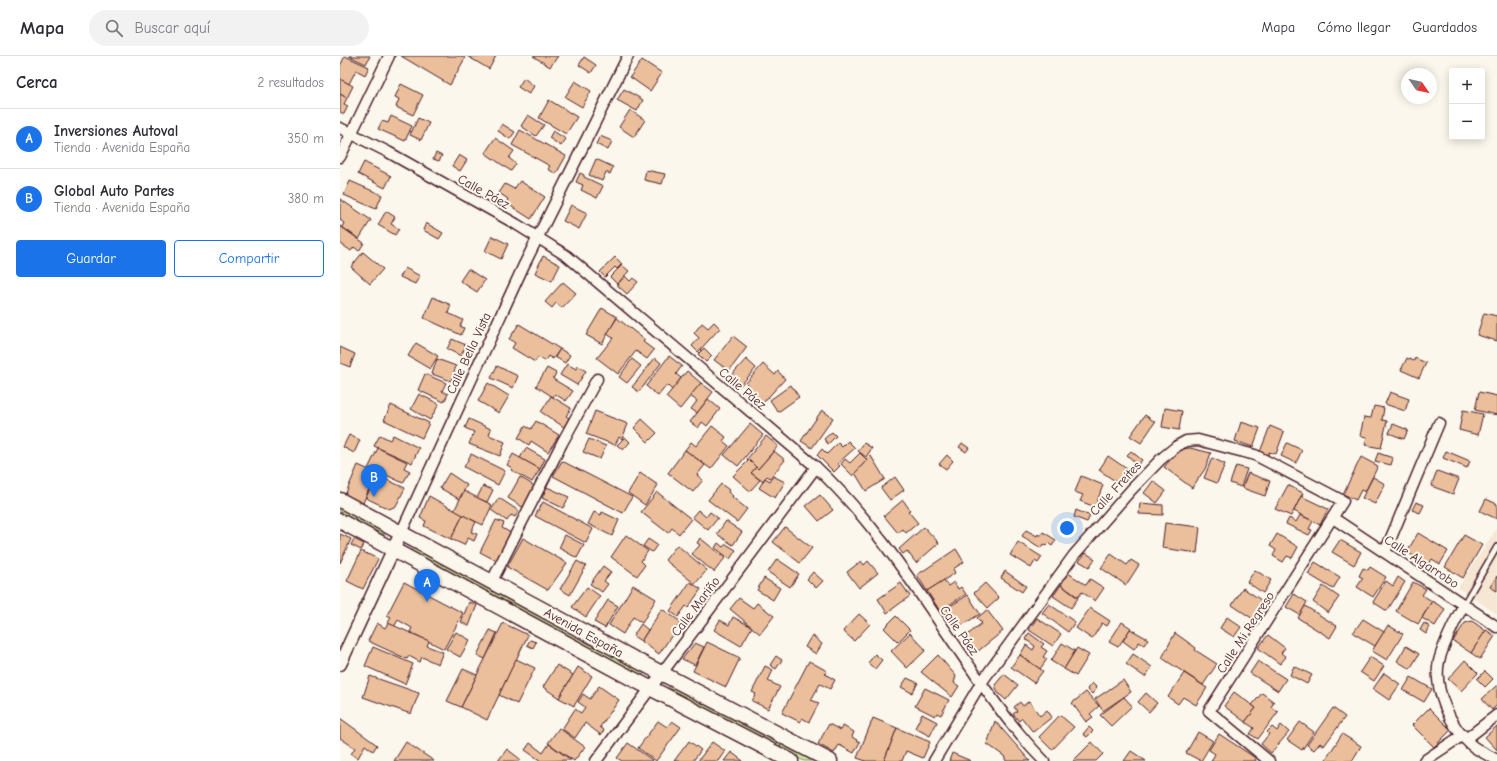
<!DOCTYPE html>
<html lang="es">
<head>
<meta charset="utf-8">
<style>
  :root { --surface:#fff; --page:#f2f2f3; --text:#2b2b33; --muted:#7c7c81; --line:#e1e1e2; --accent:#1a73e8 }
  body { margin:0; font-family:"Comic Neue",sans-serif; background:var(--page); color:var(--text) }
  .controls { position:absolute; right:12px; top:12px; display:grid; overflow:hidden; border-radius:4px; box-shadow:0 2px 10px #0003 }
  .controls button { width:36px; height:36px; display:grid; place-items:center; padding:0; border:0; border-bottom:1px solid var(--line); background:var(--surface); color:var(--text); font:20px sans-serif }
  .compass { position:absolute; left:1061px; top:12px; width:36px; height:36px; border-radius:50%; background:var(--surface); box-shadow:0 2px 10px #0003; rotate:124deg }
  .you { position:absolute; left:727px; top:472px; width:14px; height:14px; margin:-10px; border:3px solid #fff; border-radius:50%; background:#1a73e8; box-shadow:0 0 0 6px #1a73e833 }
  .badge { display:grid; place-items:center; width:26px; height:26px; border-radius:50%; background:var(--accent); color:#fff; font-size:13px; font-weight:700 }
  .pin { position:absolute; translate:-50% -33px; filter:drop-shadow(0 1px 2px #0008) }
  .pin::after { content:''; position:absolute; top:21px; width:14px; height:12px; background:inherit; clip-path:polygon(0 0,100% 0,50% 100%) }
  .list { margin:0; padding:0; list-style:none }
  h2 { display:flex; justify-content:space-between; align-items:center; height:52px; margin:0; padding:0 16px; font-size:17px }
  h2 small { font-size:13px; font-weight:400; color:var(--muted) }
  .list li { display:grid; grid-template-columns:26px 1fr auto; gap:12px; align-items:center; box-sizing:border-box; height:60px; padding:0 16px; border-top:1px solid var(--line) }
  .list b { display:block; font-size:15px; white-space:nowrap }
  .list p { margin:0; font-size:13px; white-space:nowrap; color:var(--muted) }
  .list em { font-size:13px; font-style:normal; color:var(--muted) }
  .actions { display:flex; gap:8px; padding:12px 16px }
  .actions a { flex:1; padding:9px 0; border:1px solid var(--accent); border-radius:4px; text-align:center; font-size:14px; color:var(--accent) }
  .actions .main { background:var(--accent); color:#fff }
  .icon { flex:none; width:22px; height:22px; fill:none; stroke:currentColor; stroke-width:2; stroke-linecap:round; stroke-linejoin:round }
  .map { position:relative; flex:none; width:1157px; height:705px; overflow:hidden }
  header { display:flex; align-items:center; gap:24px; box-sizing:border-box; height:56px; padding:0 20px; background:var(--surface); border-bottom:1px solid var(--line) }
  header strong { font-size:19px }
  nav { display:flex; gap:22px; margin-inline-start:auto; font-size:14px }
  .search { width:280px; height:36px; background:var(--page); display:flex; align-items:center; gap:10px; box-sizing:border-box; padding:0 14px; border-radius:22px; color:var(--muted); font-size:15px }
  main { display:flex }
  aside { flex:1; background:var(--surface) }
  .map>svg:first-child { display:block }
  .built { fill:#f6e6d4 }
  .green { fill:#c9e9a1; stroke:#8a8466 }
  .building { fill:#ebbf9b; stroke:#4a1f2b }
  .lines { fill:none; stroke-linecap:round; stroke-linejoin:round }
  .service-casing { stroke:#4a1f2b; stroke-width:8 }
  .minor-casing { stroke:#4a1f2b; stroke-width:13 }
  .tertiary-casing { stroke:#4a1f2b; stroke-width:15 }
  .secondary-casing { stroke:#4a1f2b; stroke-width:17 }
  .service { stroke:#fbf7ec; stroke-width:5 }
  .minor { stroke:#fbf7ec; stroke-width:10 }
  .tertiary { stroke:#fbf7ec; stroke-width:12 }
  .secondary { stroke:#fbf7ec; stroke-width:14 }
  .labels { text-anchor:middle; stroke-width:4; stroke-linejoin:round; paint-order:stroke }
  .street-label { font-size:13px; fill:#4a1f2b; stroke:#fbf7ec }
</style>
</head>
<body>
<header>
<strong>Mapa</strong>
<div class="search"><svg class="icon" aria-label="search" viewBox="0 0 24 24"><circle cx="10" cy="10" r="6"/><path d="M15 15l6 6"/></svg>Buscar aquí</div>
<nav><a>Mapa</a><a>Cómo llegar</a><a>Guardados</a></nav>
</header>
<main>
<aside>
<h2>Cerca<small>2 resultados</small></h2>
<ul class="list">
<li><span class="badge">A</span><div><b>Inversiones Autoval</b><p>Tienda · Avenida España</p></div><em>350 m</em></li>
<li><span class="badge">B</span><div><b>Global Auto Partes</b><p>Tienda · Avenida España</p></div><em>380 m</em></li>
</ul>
<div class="actions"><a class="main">Guardar</a><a>Compartir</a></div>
</aside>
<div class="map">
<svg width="1157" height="705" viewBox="0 0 1157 705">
  <rect width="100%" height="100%" fill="#fbf7ec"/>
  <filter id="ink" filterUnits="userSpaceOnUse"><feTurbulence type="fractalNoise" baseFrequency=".025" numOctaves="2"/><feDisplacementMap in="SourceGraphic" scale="8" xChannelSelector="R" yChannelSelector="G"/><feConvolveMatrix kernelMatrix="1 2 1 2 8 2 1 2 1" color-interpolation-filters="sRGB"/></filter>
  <g filter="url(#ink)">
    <path class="built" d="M 1157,472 L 1157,558 L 1118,532 Z"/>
    <g class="green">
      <path d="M 0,452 L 44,476 L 44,479 L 0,456 Z"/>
      <path d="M 71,492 L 73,492 L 304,616 L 304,618 L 302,619 L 292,614 L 72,495 Z"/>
      <path d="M 330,629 L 476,705 L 464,705 L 329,635 L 328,633 Z"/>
    </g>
    <g class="building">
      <path d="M 5,0 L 29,11 L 25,19 L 16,14 L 9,28 L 0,23 L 0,10 Z"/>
      <path d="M 9,0 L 30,0 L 26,8 Z"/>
      <path d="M 61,0 L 122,0 L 125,2 L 110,29 Z"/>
      <path d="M 127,0 L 156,0 L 149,13 Z"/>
      <path d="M 193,0 L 218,0 L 210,11 Z"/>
      <path d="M 244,1 L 256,9 L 251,17 L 239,9 Z"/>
      <path d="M 302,4 L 322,17 L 310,35 L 290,21 Z"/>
      <path d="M 184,22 L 194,30 L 189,38 L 178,31 Z"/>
      <path d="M 0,23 L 13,30 L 7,42 L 0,38 Z"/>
      <path d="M 235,25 L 251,35 L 242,51 L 225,41 Z"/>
      <path d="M 61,28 L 83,39 L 73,59 L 56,51 L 59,43 L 55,41 Z"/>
      <path d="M 284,33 L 303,44 L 297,55 L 277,44 Z"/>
      <path d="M 0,38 L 7,42 L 4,48 L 8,50 L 4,58 L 0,56 Z"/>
      <path d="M 209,44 L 237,61 L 226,78 L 199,62 Z"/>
      <path d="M 290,54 L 305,64 L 294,81 L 279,71 Z"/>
      <path d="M 188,59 L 204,69 L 196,80 L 181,70 Z"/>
      <path d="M 51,60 L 72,70 L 65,85 L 38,73 L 42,65 L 48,67 Z"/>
      <path d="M 78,62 L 89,67 L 81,84 L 70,79 Z"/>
      <path d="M 162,68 L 175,76 L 170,83 L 158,75 Z"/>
      <path d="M 180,74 L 226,100 L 216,118 L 208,113 L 210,110 L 172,89 Z"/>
      <path d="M 213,75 L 226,83 L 221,90 L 209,82 Z"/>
      <path d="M 260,80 L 272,85 L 268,94 L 256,88 Z"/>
      <path d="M 155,82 L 174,95 L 169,102 L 176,108 L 171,115 L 145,97 Z"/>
      <path d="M 96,97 L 102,100 L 99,105 L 93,103 Z"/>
      <path d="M 119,99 L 127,104 L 120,115 L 112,110 Z"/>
      <path d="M 256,103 L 273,111 L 270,118 L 266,116 L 262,125 L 249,119 Z"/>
      <path d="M 24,106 L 51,120 L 45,132 L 18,118 Z"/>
      <path d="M 306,114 L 325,118 L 322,128 L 304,124 Z"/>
      <path d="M 240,117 L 244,119 L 244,121 L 263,130 L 257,142 L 241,134 L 243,129 L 236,126 Z"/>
      <path d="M 131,124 L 141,130 L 137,136 L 128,130 Z"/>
      <path d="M 10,125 L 42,139 L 36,153 L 4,139 Z"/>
      <path d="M 180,125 L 205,141 L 191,163 L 166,147 L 168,143 L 159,137 L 165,128 L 174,133 Z"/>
      <path d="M 0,143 L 31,164 L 19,183 L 2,171 L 4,167 L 0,164 Z"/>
      <path d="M 231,149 L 247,157 L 239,173 L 223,165 Z"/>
      <path d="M 46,155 L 55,161 L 51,168 L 59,173 L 55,179 L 38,169 Z"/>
      <path d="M 86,167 L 103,177 L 99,183 L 83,174 Z"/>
      <path d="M 0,170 L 24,187 L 19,195 L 14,191 L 11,195 L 0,187 Z"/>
      <path d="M 152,180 L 168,188 L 161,203 L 145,195 Z"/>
      <path d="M 23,196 L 43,213 L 30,228 L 11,211 Z"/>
      <path d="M 203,200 L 220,209 L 212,225 L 195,217 Z"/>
      <path d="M 275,201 L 282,208 L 277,213 L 275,211 L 265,221 L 260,216 Z"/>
      <path d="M 282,209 L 289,215 L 277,228 L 270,221 Z"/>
      <path d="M 65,212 L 80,220 L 75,228 L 60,221 Z"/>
      <path d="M 128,213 L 145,224 L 137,236 L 120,225 Z"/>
      <path d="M 285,220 L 290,225 L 293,222 L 298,226 L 287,238 L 277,229 Z"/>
      <path d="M 223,226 L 236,237 L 222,252 L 216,247 L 212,252 L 205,246 Z"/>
      <path d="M 93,241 L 111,249 L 108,257 L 123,264 L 120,270 L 124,272 L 121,279 L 84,262 Z"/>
      <path d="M 262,252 L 277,261 L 262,288 L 246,279 Z"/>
      <path d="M 1144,257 L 1157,260 L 1157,285 L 1137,279 Z"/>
      <path d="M 277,262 L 305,284 L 303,286 L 314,294 L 307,303 L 296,295 L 278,318 L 257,302 L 273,282 L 267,278 Z"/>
      <path d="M 374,266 L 380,272 L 358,296 L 352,290 L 359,282 L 354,277 L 362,267 L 368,272 Z"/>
      <path d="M 179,268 L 220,293 L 213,303 L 208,300 L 205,305 L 198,301 L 195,306 L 172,292 L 175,287 L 169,283 Z"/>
      <path d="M 393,280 L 407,291 L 389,315 L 374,304 Z"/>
      <path d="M 112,283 L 126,289 L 121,300 L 107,293 Z"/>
      <path d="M 76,287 L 98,300 L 90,313 L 68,300 Z"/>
      <path d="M 0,291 L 15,298 L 10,311 L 0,307 Z"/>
      <path d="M 364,292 L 372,300 L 366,306 L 358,298 Z"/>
      <path d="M 220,293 L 230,299 L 225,307 L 215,301 Z"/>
      <path d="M 329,300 L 342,310 L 336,318 L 341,322 L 332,334 L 327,329 L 318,340 L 306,330 Z"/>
      <path d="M 315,302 L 321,307 L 299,336 L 292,331 Z"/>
      <path d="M 1067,302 L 1074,305 L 1075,302 L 1086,307 L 1079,322 L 1061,314 Z"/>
      <path d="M 97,303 L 116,310 L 111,325 L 92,318 Z"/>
      <path d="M 292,303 L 301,310 L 287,327 L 279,321 Z"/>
      <path d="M 406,303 L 416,312 L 399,331 L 389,322 Z"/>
      <path d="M 227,308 L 236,313 L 238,310 L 246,315 L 237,329 L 220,319 Z"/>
      <path d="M 423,308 L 435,319 L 438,315 L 445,323 L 420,350 L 404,336 L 410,331 L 406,327 Z"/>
      <path d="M 157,310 L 178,320 L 173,332 L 151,322 Z"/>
      <path d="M 207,312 L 216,317 L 213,323 L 233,335 L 226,345 L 215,338 L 213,341 L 196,330 Z"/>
      <path d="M 347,315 L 361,327 L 340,353 L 326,341 Z"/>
      <path d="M 85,318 L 106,327 L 102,335 L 108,338 L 104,346 L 78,334 Z"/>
      <path d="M 148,327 L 169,340 L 159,357 L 138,345 Z"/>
      <path d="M 361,327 L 373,336 L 357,357 L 351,353 L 357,345 L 350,340 Z"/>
      <path d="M 451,329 L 459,341 L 438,356 L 430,344 Z"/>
      <path d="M 1050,336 L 1069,343 L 1065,355 L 1045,348 Z"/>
      <path d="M 1139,336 L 1157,340 L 1157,359 L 1135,354 Z"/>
      <path d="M 79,338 L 99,348 L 90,364 L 71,353 Z"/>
      <path d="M 211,340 L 231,352 L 226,360 L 229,362 L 224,371 L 201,356 Z"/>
      <path d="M 368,343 L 380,353 L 367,370 L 362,366 L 358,372 L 350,366 Z"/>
      <path d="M 51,349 L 89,367 L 82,382 L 44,364 Z"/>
      <path d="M 1034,350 L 1044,352 L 1042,364 L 1047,365 L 1041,392 L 1025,389 L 1027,381 L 1020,380 L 1024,361 L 1031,362 Z"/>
      <path d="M 825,352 L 842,355 L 839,374 L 822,371 Z"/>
      <path d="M 482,354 L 493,362 L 472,392 L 461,385 Z"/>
      <path d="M 1123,354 L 1143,358 L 1138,379 L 1119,374 Z"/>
      <path d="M 255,355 L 288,368 L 282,383 L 279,381 L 275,389 L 246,378 Z"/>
      <path d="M 805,359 L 815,366 L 801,387 L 790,380 Z"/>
      <path d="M 129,363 L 151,373 L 149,379 L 165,386 L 160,400 L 129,388 L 134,376 L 125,372 Z"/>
      <path d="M 302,363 L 317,377 L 308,386 L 294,372 Z"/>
      <path d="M 196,365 L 219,379 L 208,396 L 191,385 L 189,389 L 178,382 L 185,370 L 191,373 Z"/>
      <path d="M 901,366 L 920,372 L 913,391 L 895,385 Z"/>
      <path d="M 410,368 L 423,379 L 398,410 L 384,399 Z"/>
      <path d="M 1053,368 L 1068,374 L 1064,383 L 1049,377 Z"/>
      <path d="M 372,370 L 386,381 L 383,385 L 389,390 L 371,413 L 345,394 L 351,386 L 356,390 Z"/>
      <path d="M 930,370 L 944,376 L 936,398 L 929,396 L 928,399 L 920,396 Z"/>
      <path d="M 492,376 L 496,380 L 488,388 L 484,383 Z"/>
      <path d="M 9,379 L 20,384 L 14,397 L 3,391 Z"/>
      <path d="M 40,379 L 50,384 L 53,379 L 79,392 L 72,407 L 34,390 Z"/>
      <path d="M 426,380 L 438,390 L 418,413 L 407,403 Z"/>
      <path d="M 285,381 L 290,386 L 283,394 L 277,389 Z"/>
      <path d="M 249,383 L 266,390 L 260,403 L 243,396 Z"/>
      <path d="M 508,385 L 515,392 L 497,408 L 500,410 L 494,416 L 477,399 L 482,393 L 487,398 L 498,387 L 502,391 Z"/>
      <path d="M 524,387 L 532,392 L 526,401 L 518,395 Z"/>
      <path d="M 622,387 L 629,392 L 626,396 L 619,391 Z"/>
      <path d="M 947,387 L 962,394 L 956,407 L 941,400 Z"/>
      <path d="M 38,392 L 67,406 L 64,412 L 70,415 L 63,427 L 38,415 L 37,417 L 28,413 Z"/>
      <path d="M 186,392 L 205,403 L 200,413 L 180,402 Z"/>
      <path d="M 850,392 L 871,397 L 865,413 L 852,432 L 824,411 L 840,393 Z"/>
      <path d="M 345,394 L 365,409 L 357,419 L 363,424 L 353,436 L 328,417 Z"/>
      <path d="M 434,395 L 445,404 L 430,422 L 427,420 L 422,425 L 411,417 L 416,411 L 418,413 Z"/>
      <path d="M 791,395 L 802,404 L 798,409 L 787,399 Z"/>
      <path d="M 1106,395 L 1130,405 L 1127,412 L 1103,402 Z"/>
      <path d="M 520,397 L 527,404 L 513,420 L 501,408 L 505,403 L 510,407 Z"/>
      <path d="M 1038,397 L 1053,402 L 1051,409 L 1035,405 Z"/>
      <path d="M 131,398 L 165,415 L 158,429 L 124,411 Z"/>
      <path d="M 173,398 L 200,413 L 192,426 L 171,414 L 172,412 L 167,409 Z"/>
      <path d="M 607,399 L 613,405 L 606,413 L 599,408 Z"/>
      <path d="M 531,400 L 545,423 L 526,435 L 515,417 L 527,404 L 526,403 Z"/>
      <path d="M 768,400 L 787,413 L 778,427 L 759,414 Z"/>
      <path d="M 1021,401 L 1038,410 L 1025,436 L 1021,434 L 1016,444 L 1003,438 Z"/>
      <path d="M 872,402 L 885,408 L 877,427 L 864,422 Z"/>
      <path d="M 409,404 L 416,411 L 411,417 L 420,424 L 410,435 L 393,420 Z"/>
      <path d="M 222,405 L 292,441 L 283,457 L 213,420 Z"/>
      <path d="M 18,409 L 36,417 L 23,447 L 5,439 Z"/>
      <path d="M 896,410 L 907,413 L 901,431 L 890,427 Z"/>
      <path d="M 1097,415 L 1119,423 L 1113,438 L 1091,430 Z"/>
      <path d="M 109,417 L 127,429 L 119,443 L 100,432 Z"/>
      <path d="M 300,417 L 318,429 L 305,449 L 288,437 Z"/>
      <path d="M 908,417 L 930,425 L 925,440 L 902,432 Z"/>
      <path d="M 36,419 L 65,432 L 56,450 L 49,453 L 26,442 Z"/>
      <path d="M 433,420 L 445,426 L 435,442 L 419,432 L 425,422 L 430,425 Z"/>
      <path d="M 741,420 L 763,429 L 755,451 L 740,445 L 743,439 L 735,436 Z"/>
      <path d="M 180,421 L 196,431 L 184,452 L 168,442 Z"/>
      <path d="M 555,421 L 564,434 L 550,444 L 541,432 Z"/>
      <path d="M 1033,421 L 1045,428 L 1035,448 L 1022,442 Z"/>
      <path d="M 813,425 L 826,435 L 817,447 L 804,437 Z"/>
      <path d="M 381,428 L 389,434 L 388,436 L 393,440 L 392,441 L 407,453 L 397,466 L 368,444 Z"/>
      <path d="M 948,429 L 963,437 L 951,460 L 935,453 Z"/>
      <path d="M 143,430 L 153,434 L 147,446 L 137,442 Z"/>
      <path d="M 207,431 L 229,441 L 223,452 L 202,442 Z"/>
      <path d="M 124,435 L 152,449 L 143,469 L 114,455 Z"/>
      <path d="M 317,436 L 351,463 L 339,478 L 332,472 L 328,477 L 301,456 Z"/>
      <path d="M 480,439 L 493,454 L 479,465 L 466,450 Z"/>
      <path d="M 89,440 L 123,459 L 111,483 L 84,470 L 86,465 L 80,462 Z"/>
      <path d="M 961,440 L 988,453 L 980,469 L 954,455 Z"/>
      <path d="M 159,442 L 179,455 L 175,461 L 171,459 L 167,465 L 151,454 Z"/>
      <path d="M 1146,443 L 1157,448 L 1157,463 L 1140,455 Z"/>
      <path d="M 563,444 L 570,454 L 568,455 L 578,467 L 566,477 L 563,473 L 558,477 L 544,460 Z"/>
      <path d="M 203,446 L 253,473 L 246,487 L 195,460 Z"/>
      <path d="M 1076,446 L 1084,449 L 1080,457 L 1072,454 Z"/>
      <path d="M 800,447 L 823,449 L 823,459 L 799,458 Z"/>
      <path d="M 358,454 L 366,461 L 370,456 L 378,462 L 368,474 L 352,461 Z"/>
      <path d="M 736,454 L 750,460 L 747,466 L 734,461 Z"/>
      <path d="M 254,456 L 261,459 L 262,456 L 279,464 L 272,480 L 248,468 Z"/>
      <path d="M 123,459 L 136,466 L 131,476 L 137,478 L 134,485 L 128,482 L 124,489 L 111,483 Z"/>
      <path d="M 960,459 L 973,465 L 969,473 L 972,474 L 969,479 L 946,468 L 949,462 L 956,466 Z"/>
      <path d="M 156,464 L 164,467 L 162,472 L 171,477 L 157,505 L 140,496 Z"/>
      <path d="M 386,465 L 402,476 L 393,489 L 377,478 Z"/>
      <path d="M 825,467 L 860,471 L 857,497 L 822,492 Z"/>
      <path d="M 445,471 L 472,492 L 460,507 L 433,486 Z"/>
      <path d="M 584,471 L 599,487 L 576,507 L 567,495 L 563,498 L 559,493 Z"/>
      <path d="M 686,474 L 697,480 L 698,478 L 700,480 L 703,476 L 716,484 L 712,490 L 708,487 L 706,490 L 703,488 L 701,492 L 682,480 Z"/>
      <path d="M 1078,477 L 1108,495 L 1100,508 L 1092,503 L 1088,509 L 1067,496 Z"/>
      <path d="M 0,478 L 11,483 L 0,507 Z"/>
      <path d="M 937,478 L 958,491 L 952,502 L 947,500 L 943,506 L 933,500 L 936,494 L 930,490 Z"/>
      <path d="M 225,479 L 244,489 L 237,502 L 219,492 Z"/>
      <path d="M 286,479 L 308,495 L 301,505 L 305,509 L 297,520 L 271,501 Z"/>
      <path d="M 1124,479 L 1142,489 L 1123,522 L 1105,511 Z"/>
      <path d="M 183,482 L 227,507 L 208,534 L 167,511 Z"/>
      <path d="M 360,482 L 385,502 L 374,516 L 352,498 L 360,489 L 357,487 Z"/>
      <path d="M 14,483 L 24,488 L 21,494 L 11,489 Z"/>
      <path d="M 308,483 L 317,489 L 312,496 L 303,490 Z"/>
      <path d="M 1000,484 L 1021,496 L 1014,509 L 992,496 Z"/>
      <path d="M 678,486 L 702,501 L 698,507 L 695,505 L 691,512 L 670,499 Z"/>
      <path d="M 378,487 L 383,491 L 386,488 L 396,494 L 390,503 L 375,492 Z"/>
      <path d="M 337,489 L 367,514 L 355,528 L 325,504 Z"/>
      <path d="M 616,493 L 624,506 L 613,513 L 615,517 L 587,535 L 577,519 Z"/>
      <path d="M 21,495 L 38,503 L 23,533 L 7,525 Z"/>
      <path d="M 746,497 L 755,503 L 749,511 L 739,505 Z"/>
      <path d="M 771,498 L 787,509 L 791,504 L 799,509 L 786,529 L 761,512 Z"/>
      <path d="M 437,503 L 459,518 L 450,531 L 428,516 Z"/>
      <path d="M 237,505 L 246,510 L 230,539 L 220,533 Z"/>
      <path d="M 521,505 L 524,509 L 528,505 L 538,517 L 519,532 L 507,516 Z"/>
      <path d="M 975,506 L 1000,521 L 993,533 L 968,518 Z"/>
      <path d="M 263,510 L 271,516 L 264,525 L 268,528 L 262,536 L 250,528 Z"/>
      <path d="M 1030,511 L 1046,521 L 1033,541 L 1017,531 L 1023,522 L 1019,520 L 1023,512 L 1028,514 Z"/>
      <path d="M 915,514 L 931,524 L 923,537 L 907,526 Z"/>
      <path d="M 665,515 L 686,530 L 682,536 L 661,522 Z"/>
      <path d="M 473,516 L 483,525 L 476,532 L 467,523 Z"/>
      <path d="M 728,517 L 746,529 L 750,523 L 764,532 L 755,545 L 742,536 L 738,541 L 721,529 Z"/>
      <path d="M 1157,520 L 1157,535 L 1150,531 Z"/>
      <path d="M 1058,521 L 1065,526 L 1047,555 L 1033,546 L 1046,525 L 1053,530 Z"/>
      <path d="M 424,522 L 440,532 L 433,544 L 417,534 Z"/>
      <path d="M 604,524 L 608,530 L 614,526 L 618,533 L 621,531 L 626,538 L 606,551 L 609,555 L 602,558 L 587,535 Z"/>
      <path d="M 64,526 L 123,557 L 104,593 L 70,576 L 72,572 L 58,564 L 54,571 L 48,567 L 51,561 L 47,559 Z"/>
      <path d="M 350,526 L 361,533 L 348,552 L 346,550 L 338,561 L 330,555 Z"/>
      <path d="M 1073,526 L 1086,533 L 1082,539 L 1092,545 L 1078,568 L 1056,555 Z"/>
      <path d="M 561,527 L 570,540 L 547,557 L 538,543 Z"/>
      <path d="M 645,527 L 659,542 L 648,552 L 634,537 Z"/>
      <path d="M 293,529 L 316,543 L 302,567 L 293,561 L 283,578 L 269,569 Z"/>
      <path d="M 721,529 L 738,542 L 731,552 L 713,540 Z"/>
      <path d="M 983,530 L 999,541 L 988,557 L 973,546 Z"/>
      <path d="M 247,531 L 260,540 L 246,561 L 232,551 Z"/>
      <path d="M 903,532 L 927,548 L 916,565 L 892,549 Z"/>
      <path d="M 954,538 L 967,546 L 960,559 L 946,551 Z"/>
      <path d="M 628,539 L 640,558 L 619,571 L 607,552 Z"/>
      <path d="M 399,542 L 413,552 L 417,547 L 434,560 L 420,578 L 390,553 Z"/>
      <path d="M 268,544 L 278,550 L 265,572 L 254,566 Z"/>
      <path d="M 1092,545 L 1105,553 L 1095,570 L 1082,562 Z"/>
      <path d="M 129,546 L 137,549 L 129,570 L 121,566 Z"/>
      <path d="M 709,548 L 735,566 L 728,576 L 702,557 Z"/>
      <path d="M 965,550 L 997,570 L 990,582 L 958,562 Z"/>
      <path d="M 750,552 L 770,565 L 767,570 L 762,567 L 752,583 L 736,572 Z"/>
      <path d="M 322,553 L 341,566 L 319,598 L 301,585 Z"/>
      <path d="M 647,554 L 663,575 L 637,596 L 625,581 L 642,567 L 637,562 Z"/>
      <path d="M 519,558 L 530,568 L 514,585 L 503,575 Z"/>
      <path d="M 556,560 L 570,574 L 558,586 L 544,572 Z"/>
      <path d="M 393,561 L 412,571 L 401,590 L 374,574 L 380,564 L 389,569 Z"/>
      <path d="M 887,561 L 901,571 L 894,581 L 880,572 Z"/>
      <path d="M 697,562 L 721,578 L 713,590 L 689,574 Z"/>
      <path d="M 1023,563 L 1044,576 L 1035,590 L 1013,577 Z"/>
      <path d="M 1132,565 L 1146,575 L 1131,597 L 1113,585 L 1125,567 Z"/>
      <path d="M 782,566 L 791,572 L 778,591 L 769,586 Z"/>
      <path d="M 37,567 L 45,572 L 48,567 L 89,585 L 87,590 L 103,596 L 98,608 L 82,601 L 80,606 L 69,600 L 67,603 L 28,585 Z"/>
      <path d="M 163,567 L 188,579 L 147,664 L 121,651 Z"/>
      <path d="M 1084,567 L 1090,571 L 1086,578 L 1080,574 Z"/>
      <path d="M 301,568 L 308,574 L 301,585 L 293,580 Z"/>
      <path d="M 1048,569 L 1063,578 L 1047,604 L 1032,595 Z"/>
      <path d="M 790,573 L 808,583 L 804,589 L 799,586 L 794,593 L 783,585 Z"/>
      <path d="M 150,574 L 157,577 L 145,603 L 137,599 Z"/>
      <path d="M 1146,574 L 1155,580 L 1140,603 L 1131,597 Z"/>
      <path d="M 116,576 L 130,584 L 120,601 L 106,593 Z"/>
      <path d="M 570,577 L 586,594 L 567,612 L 551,595 Z"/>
      <path d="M 689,577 L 704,588 L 701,591 L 707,595 L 703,601 L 707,603 L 700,613 L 680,599 L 686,589 L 693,594 L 695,590 L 685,583 Z"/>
      <path d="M 835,577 L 856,592 L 855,594 L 877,608 L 863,629 L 822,602 Z"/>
      <path d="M 472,579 L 482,588 L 476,598 L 465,591 Z"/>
      <path d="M 928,579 L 945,592 L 941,597 L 946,601 L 940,608 L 918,592 Z"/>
      <path d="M 190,584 L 196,586 L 193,592 L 187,589 Z"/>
      <path d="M 367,586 L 400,602 L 386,631 L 353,615 Z"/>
      <path d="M 355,587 L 364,591 L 355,609 L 342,603 Z"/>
      <path d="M 722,587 L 735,595 L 724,613 L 711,605 Z"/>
      <path d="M 1066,590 L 1079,598 L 1070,613 L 1057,605 Z"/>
      <path d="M 33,591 L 73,608 L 65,628 L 25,610 Z"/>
      <path d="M 737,592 L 749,599 L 736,620 L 724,613 Z"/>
      <path d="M 535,598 L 542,604 L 535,613 L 528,607 Z"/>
      <path d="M 793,598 L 812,611 L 805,621 L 786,608 Z"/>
      <path d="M 598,599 L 616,620 L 614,627 L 619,630 L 612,641 L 581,616 Z"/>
      <path d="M 680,599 L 703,615 L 694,627 L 671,611 Z"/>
      <path d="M 436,600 L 442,604 L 436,613 L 430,609 Z"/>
      <path d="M 1030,601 L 1044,610 L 1034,625 L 1020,616 Z"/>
      <path d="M 176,603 L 195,612 L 177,648 L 159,639 Z"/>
      <path d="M 1125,604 L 1138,617 L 1121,635 L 1108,623 Z"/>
      <path d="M 469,605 L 487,615 L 485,618 L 495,624 L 490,633 L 480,628 L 471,644 L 479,647 L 469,666 L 462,662 L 460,666 L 442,657 Z"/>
      <path d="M 918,605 L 946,623 L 938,635 L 910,617 Z"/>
      <path d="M 217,609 L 233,619 L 219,642 L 203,631 Z"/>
      <path d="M 425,610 L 433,614 L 428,625 L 440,631 L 428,653 L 412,645 L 416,638 L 412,636 Z"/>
      <path d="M 954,610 L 972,619 L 967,628 L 950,619 Z"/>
      <path d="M 238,611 L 252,620 L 234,650 L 219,642 Z"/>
      <path d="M 123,613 L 137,619 L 121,651 L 107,645 Z"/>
      <path d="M 1145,615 L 1153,623 L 1145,631 L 1137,623 Z"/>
      <path d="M 844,617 L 867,632 L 856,649 L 843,641 L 838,648 L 828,641 Z"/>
      <path d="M 1044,617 L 1060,628 L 1049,644 L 1033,633 Z"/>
      <path d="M 664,618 L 678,629 L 666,644 L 658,637 L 655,629 Z"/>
      <path d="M 30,620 L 79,637 L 71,658 L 23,641 Z"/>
      <path d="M 1071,621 L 1092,633 L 1084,646 L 1063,634 Z"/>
      <path d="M 567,622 L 578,627 L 572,637 L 561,631 Z"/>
      <path d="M 783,624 L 791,636 L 763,655 L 755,643 Z"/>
      <path d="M 752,627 L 757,632 L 752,638 L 747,633 Z"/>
      <path d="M 1157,629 L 1157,649 L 1152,654 L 1142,643 Z"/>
      <path d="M 259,630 L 279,644 L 260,671 L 264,674 L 261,679 L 245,667 L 235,682 L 222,673 L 235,653 L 241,657 L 245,651 L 238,646 L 243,638 L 250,643 Z"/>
      <path d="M 585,632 L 609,644 L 601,659 L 597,657 L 595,660 L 575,650 Z"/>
      <path d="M 746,636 L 759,650 L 750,658 L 753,661 L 746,666 L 732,647 Z"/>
      <path d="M 894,636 L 916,652 L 905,666 L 884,650 Z"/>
      <path d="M 806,637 L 817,647 L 809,656 L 798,646 Z"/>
      <path d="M 922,637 L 934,646 L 931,651 L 938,656 L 918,683 L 910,678 L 914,672 L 905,666 L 916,652 L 912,649 Z"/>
      <path d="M 784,641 L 792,650 L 771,670 L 760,659 Z"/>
      <path d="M 689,645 L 700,660 L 707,654 L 712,661 L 693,676 L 682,662 L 679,665 L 673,658 L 677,655 L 674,651 L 680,646 L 683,650 Z"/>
      <path d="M 993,652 L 1005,661 L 984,690 L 980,687 L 974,694 L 967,689 Z"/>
      <path d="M 1089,652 L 1111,674 L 1094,691 L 1072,669 Z"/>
      <path d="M 582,658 L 597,666 L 590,680 L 575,672 Z"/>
      <path d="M 720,659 L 734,671 L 712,694 L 699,681 Z"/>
      <path d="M 0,662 L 37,689 L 33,695 L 25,689 L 18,702 L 11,698 L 15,692 L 0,682 Z"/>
      <path d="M 533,662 L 557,672 L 544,705 L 526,705 L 517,702 Z"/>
      <path d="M 318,665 L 327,671 L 332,665 L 341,671 L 316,705 L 298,692 Z"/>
      <path d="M 655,665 L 690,705 L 666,705 L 664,700 L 647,688 Z"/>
      <path d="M 960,666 L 974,676 L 962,694 L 947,684 Z"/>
      <path d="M 489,668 L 500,674 L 503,670 L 514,676 L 512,681 L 520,686 L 514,697 L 499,689 L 494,697 L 478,688 Z"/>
      <path d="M 941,669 L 949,676 L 931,697 L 921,688 L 929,678 L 927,676 L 932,671 L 937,675 Z"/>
      <path d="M 1157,670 L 1157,694 L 1145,681 Z"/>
      <path d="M 749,671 L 753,675 L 747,681 L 743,678 Z"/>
      <path d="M 219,672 L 245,691 L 234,705 L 208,687 Z"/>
      <path d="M 557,672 L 590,686 L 583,702 L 566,695 L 562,705 L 544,705 Z"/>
      <path d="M 858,676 L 873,685 L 861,705 L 846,697 Z"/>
      <path d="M 879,678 L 914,701 L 916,705 L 871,705 L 875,698 L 869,694 Z"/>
      <path d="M 1002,678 L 1021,690 L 1012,705 L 988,705 L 986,703 Z"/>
      <path d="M 349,685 L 361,694 L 353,705 L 334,705 Z"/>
      <path d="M 66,686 L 94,705 L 54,705 Z"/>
      <path d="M 372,686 L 385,695 L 378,705 L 358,705 Z"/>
      <path d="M 752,686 L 763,698 L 756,705 L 733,705 Z"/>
      <path d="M 190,687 L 203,697 L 209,688 L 231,704 L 201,705 L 185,694 Z"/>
      <path d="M 288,687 L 312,704 L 311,705 L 282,705 L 277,702 Z"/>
      <path d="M 167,693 L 180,703 L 179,705 L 158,705 Z"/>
      <path d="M 791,695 L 806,705 L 784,705 Z"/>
      <path d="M 391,696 L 403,705 L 384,705 Z"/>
      <path d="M 612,697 L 631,705 L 609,705 Z"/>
    </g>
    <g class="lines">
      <defs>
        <path id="service" d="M 1124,548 L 1157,491"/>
        <g id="minor">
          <path d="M 0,72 L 48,96 L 176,168 L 227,200 L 476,411 C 537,468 583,543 631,612 C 653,645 676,677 704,705"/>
          <path d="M 0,101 L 49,0"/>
          <path d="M 993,462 L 1157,571"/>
          <path d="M 61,477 L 183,211 L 288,0"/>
          <path d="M 1045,496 L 1099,367"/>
          <path d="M 152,525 L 222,387 L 257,323"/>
          <path d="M 1124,548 C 1115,566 1104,585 1099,605 C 1093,632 1110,670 1130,688 C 1138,695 1148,699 1157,704"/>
          <path d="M 1126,683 L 1157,659"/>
          <path d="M 256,705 L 476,411"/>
          <path d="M 594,705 L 641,627 L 734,499 L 791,434 L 821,403 L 837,390 L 846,385 L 858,384 L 915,399 L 1003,445 L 869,655 L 929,705"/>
          <path d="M 1084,705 L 1123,679"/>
        </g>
        <path id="tertiary" d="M 0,608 L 61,477"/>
        <g id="secondary">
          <path d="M 0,444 L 298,605 L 490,705"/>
          <path d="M 0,465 L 289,621 L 451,705"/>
        </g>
      </defs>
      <use href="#service" class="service-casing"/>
      <use href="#minor" class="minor-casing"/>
      <use href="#tertiary" class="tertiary-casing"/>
      <use href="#secondary" class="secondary-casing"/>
      <use href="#service" class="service"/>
      <use href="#minor" class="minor"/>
      <use href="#tertiary" class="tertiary"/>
      <use href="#secondary" class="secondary"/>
    </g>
  </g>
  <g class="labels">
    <g class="street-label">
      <text transform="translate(144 135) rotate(29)" y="5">Calle Páez</text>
      <text transform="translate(128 297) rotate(-65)" y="5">Calle Bella Vista</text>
      <text transform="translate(403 332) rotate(40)" y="5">Calle Páez</text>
      <text transform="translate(775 432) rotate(-47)" y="5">Calle Freites</text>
      <text transform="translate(1082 505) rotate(33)" y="5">Calle Algarrobo</text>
      <text transform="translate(355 550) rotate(-53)" y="5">Calle Mariño</text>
      <text transform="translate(620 574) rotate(55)" y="5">Calle Páez</text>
      <text transform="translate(244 576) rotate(29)" y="5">Avenida España</text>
      <text transform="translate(905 576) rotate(-57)" y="5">Calle Mi Regreso</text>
    </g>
  </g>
</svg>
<div class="controls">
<button>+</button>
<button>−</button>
</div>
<svg class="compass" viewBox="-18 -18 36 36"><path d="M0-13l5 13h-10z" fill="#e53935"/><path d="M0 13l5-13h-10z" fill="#7c7c81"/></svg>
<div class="you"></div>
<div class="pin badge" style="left:87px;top:546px">A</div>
<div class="pin badge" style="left:34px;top:441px">B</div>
</div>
</main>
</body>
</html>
